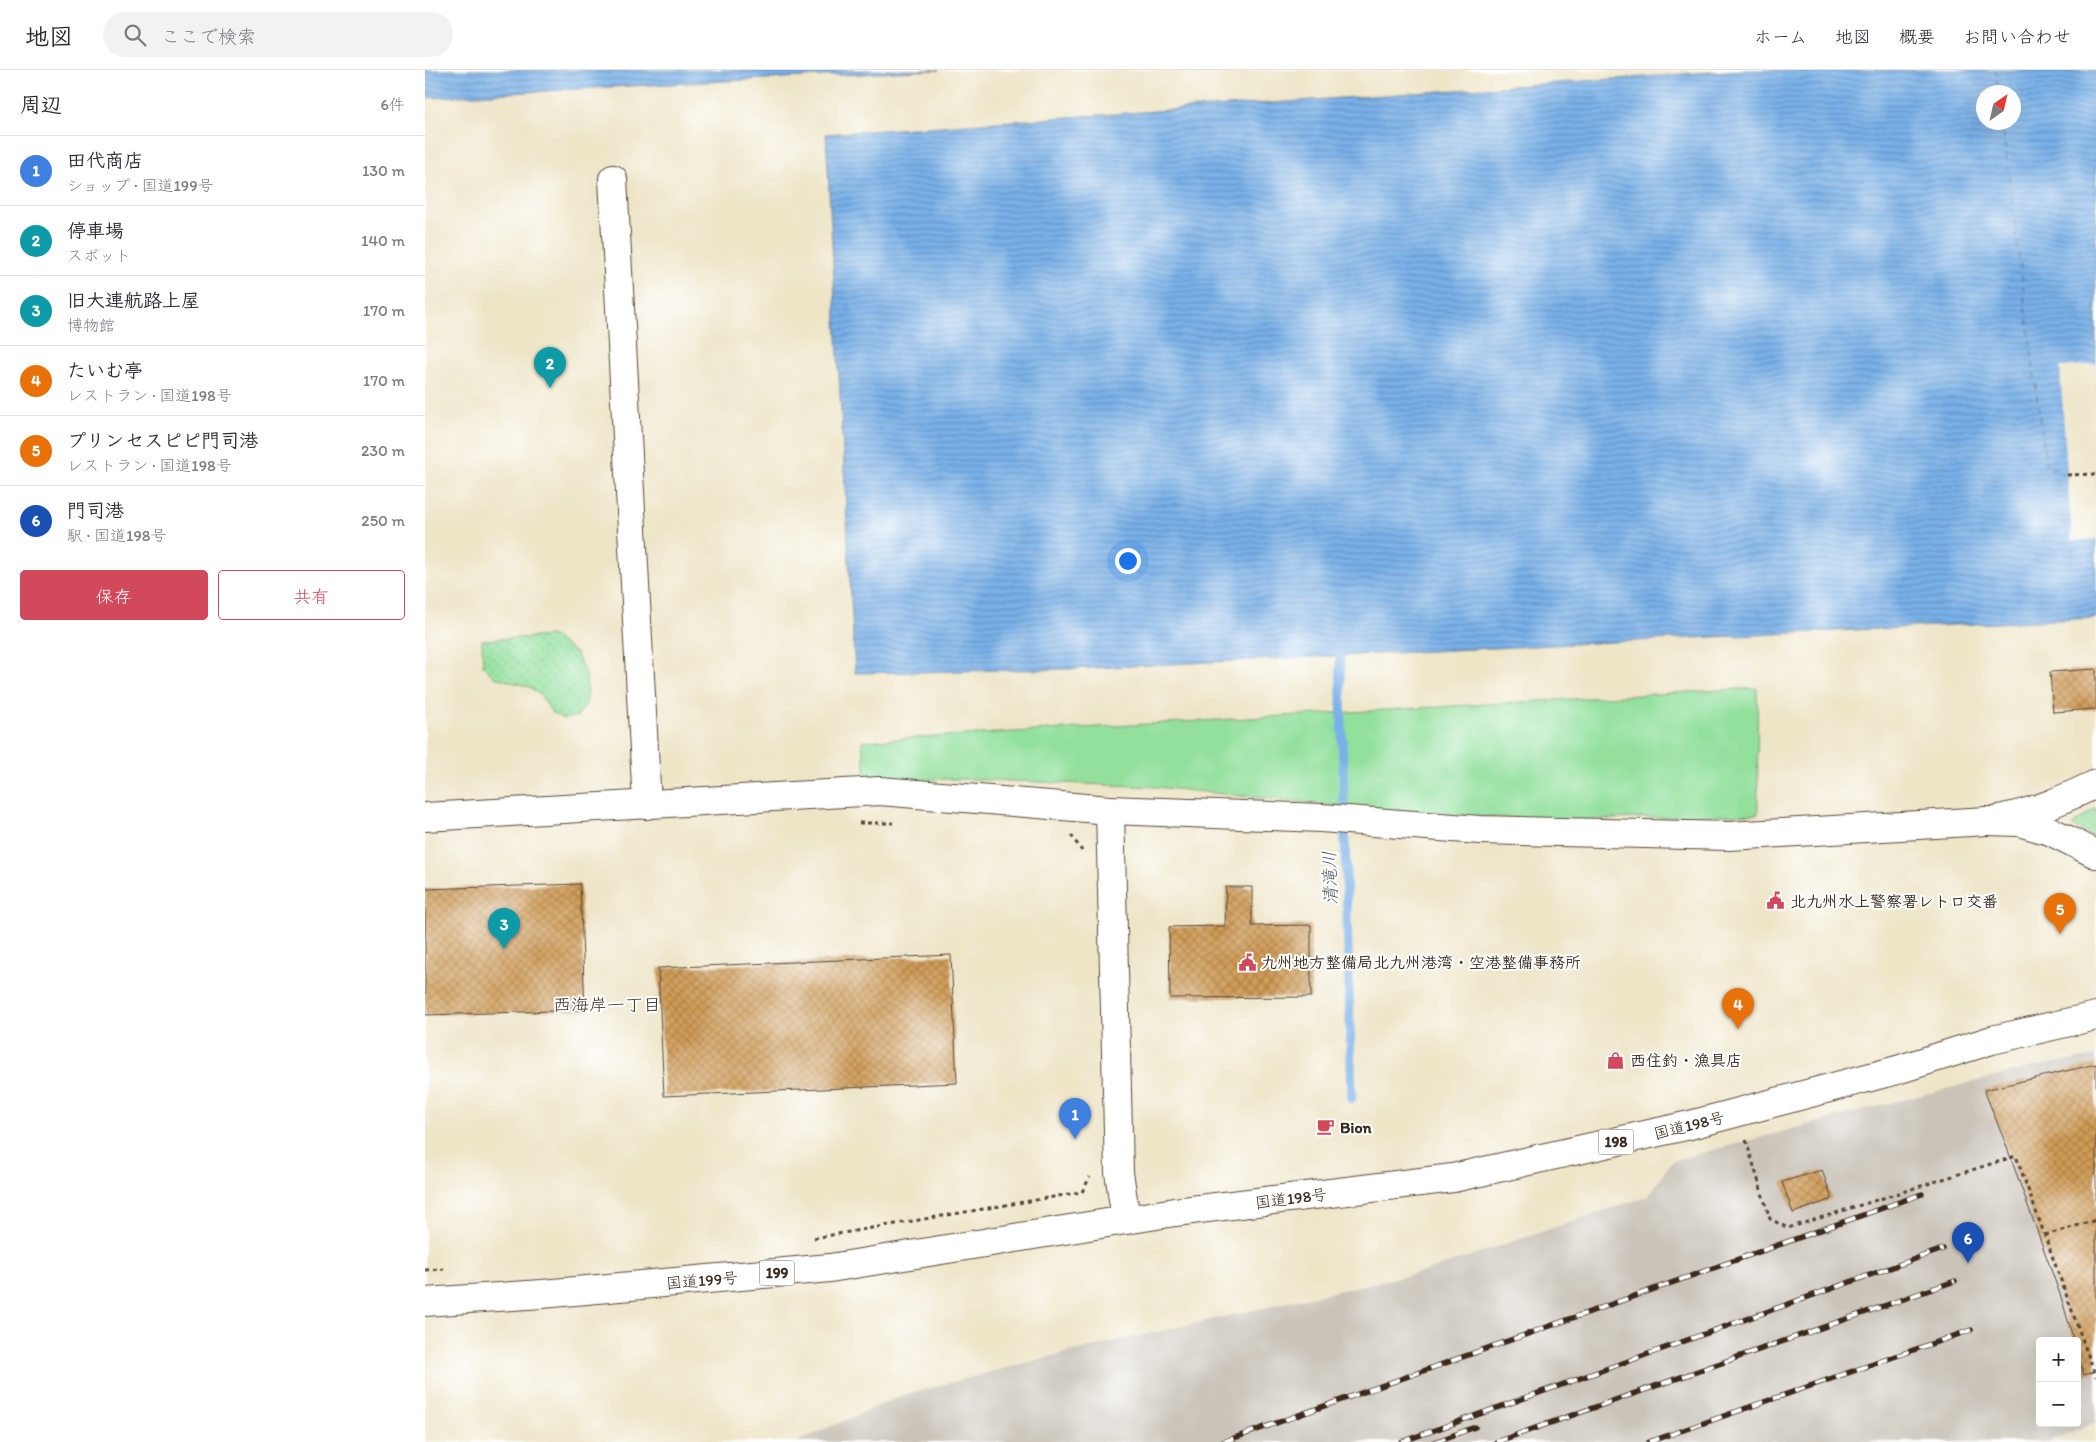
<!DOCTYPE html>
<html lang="ja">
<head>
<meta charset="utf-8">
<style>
  :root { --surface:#fff; --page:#f2f2f3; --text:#2b2b33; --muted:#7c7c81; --line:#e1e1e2; --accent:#d1495b }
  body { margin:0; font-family:Itim,"Klee One",sans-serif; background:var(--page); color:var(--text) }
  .controls { position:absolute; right:15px; bottom:15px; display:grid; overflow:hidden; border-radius:5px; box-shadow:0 5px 20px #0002 }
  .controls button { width:45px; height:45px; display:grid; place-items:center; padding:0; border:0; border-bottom:1px solid var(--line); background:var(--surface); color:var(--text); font:25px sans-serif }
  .compass { position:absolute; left:1551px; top:15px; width:45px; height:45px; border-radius:50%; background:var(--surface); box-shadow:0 5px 20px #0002; rotate:34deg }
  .you { position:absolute; left:702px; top:490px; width:18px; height:18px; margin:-12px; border:4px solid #fff; border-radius:50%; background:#1a73e8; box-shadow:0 0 0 8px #1a73e833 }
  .badge { display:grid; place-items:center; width:32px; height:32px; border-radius:50%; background:var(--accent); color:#fff; font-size:16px; font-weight:700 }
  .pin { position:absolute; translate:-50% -41px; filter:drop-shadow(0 1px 2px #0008) }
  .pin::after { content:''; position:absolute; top:26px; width:18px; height:15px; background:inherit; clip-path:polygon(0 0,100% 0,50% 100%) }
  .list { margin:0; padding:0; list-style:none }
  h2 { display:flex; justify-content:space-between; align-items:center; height:65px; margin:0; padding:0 20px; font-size:21px }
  h2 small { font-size:16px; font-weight:400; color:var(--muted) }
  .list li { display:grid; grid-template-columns:32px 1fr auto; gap:15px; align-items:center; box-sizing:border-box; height:70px; padding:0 20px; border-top:1px solid var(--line) }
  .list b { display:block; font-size:19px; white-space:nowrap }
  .list p { margin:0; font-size:16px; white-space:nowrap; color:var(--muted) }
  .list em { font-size:16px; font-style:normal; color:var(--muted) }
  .actions { display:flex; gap:10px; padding:15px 20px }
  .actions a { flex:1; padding:11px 0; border:1px solid var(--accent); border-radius:5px; text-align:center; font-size:18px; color:var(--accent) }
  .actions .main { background:var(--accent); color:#fff }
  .icon { flex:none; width:28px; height:28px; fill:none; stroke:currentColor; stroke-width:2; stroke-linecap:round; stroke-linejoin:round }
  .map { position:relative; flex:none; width:1671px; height:1372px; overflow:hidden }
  header { display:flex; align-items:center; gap:30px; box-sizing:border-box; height:70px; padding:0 25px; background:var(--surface); border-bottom:1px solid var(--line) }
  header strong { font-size:24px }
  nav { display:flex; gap:28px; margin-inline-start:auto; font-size:18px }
  .search { width:350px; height:45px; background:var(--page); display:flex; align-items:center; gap:12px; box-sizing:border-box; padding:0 18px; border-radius:28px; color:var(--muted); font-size:19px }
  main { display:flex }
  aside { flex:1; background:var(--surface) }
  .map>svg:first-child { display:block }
  .railway { fill:#c9c3b8; fill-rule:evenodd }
  .grass { fill:url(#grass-dots); stroke:#67855e }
  .park { fill:#93e09d; stroke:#67855e }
  .water { fill:url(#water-rules); stroke:#5a6d83; fill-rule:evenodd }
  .pier { fill:#eee5c7 }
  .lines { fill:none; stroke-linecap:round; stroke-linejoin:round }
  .stream { stroke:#78b0e8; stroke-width:9 }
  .ferry { stroke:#505965; stroke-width:1; stroke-dasharray:6 5; stroke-linecap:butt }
  .building { fill:url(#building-cross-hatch) }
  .street-casing { stroke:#564637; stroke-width:30 }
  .secondary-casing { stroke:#564637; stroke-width:30 }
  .highway-casing { stroke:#564637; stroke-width:30 }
  .path { stroke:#564637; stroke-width:3; stroke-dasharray:4 4; stroke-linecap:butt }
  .street { stroke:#fff; stroke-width:28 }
  .secondary { stroke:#fff; stroke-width:28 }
  .highway { stroke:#fff; stroke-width:28 }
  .rail-casing { stroke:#3b2a1e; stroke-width:5.5 }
  .rail { stroke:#fff; stroke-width:4; stroke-dasharray:11; stroke-linecap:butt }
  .labels { text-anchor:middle; stroke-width:4; stroke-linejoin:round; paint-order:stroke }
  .shield { fill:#fff; stroke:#766a62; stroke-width:1 }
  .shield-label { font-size:15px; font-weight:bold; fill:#3b2a1e }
  .poi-label { font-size:16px; font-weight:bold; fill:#3b2a1e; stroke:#fff; text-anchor:start }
  .street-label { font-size:16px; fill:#3b2a1e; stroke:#fff }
  .water-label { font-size:18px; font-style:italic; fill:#505965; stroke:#fff }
  .neighbourhood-label { font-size:18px; fill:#3b2a1e; stroke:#fff }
</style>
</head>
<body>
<header>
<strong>地図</strong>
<div class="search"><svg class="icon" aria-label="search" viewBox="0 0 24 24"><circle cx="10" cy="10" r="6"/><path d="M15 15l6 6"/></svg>ここで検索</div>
<nav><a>ホーム</a><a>地図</a><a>概要</a><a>お問い合わせ</a></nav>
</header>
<main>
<aside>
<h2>周辺<small>6件</small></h2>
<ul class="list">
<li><span class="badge" style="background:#3f7fe0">1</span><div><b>田代商店</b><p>ショップ · 国道199号</p></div><em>130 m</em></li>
<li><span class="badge" style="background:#0f9aa8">2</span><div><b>停車場</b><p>スポット</p></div><em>140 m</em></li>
<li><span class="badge" style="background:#0f9aa8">3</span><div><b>旧大連航路上屋</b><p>博物館</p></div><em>170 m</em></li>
<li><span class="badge" style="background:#e8710a">4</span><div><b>たいむ亭</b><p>レストラン · 国道198号</p></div><em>170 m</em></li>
<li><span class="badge" style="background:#e8710a">5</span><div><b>プリンセスピピ門司港</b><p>レストラン · 国道198号</p></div><em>230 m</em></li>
<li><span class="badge" style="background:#1a4fb4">6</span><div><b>門司港</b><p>駅 · 国道198号</p></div><em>250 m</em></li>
</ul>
<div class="actions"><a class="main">保存</a><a>共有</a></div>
</aside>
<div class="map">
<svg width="1671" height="1372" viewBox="0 0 1671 1372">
  <defs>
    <pattern id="grass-dots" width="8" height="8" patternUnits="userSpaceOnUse" patternTransform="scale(1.25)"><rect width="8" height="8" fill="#93e09d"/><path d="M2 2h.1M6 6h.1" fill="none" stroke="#80c087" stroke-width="1.8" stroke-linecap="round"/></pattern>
    <pattern id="water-rules" width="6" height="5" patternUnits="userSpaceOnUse" patternTransform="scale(1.25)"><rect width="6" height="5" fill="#78b0e8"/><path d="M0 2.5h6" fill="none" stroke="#648fbb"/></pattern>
    <pattern id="building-cross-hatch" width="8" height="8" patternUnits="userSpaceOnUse" patternTransform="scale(1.25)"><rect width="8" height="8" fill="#d09c56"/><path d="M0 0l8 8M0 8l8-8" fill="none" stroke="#aa7f47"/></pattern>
  </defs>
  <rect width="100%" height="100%" fill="#fff"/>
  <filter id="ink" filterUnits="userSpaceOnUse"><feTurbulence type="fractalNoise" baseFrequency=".02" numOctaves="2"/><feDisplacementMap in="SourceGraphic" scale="10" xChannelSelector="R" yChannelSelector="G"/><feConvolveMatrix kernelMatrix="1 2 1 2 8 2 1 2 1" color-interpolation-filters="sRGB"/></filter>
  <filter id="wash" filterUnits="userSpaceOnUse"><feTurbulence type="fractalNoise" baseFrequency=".0096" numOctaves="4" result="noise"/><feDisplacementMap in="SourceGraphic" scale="20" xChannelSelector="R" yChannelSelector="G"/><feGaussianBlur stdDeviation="1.12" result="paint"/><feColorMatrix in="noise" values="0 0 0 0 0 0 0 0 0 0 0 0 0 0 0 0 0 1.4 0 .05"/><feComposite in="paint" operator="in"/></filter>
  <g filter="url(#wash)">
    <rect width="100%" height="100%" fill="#eee5c7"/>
    <path class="railway" d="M 1671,986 L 1671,1352 L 1626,1370 L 1625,1372 L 371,1372 L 478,1325 L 622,1287 L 1001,1201 L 1223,1126 L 1247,1091 L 1446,1038 L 1607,997 ZM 1615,1271 L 1652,1271 L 1652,1353 L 1615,1353 Z"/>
    <g class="grass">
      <path d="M 128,566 L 151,583 L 161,606 L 162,620 L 161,634 L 153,646 L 138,649 L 127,643 L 117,627 L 105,617 L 69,607 L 58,596 L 57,570 Z"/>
      <path d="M 1671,738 L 1671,769 L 1647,755 Z"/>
    </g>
    <path class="park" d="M 1332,618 L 1333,744 L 1130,751 L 941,739 L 731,717 L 542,709 L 441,709 L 437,671 Z"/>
    <g class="water">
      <path d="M 0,0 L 514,0 L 187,17 L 0,28 Z"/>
      <path d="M 1317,0 L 1671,0 L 1671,548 L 647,599 L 430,603 L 401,64 ZM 1558,22 L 1588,22 L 1588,52 L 1558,52 Z"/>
    </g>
    <path class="pier" d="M 1671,294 L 1671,469 L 1647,471 L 1635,297 Z"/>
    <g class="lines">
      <path class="stream" d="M 915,586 L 927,1029"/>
      <g class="ferry">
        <path d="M 1571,0 L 1573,22"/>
        <path d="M 1577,52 L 1621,396 L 1642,405"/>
      </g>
    </g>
    <g id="blocks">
      <g class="building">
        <path d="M 1671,599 L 1671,639 L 1628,642 L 1625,602 Z"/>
        <path d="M 155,814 L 160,940 L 0,945 L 0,819 Z"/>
        <path d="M 801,817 L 827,817 L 827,856 L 886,855 L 886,927 L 745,928 L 744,857 L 800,856 Z"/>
        <path d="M 526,885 L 532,1013 L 239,1026 L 233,898 Z"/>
        <path d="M 1671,994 L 1671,1301 L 1659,1305 L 1652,1282 L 1652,1271 L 1649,1271 L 1636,1227 L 1580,1072 L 1559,1020 Z"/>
        <path d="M 1397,1100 L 1407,1129 L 1368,1143 L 1357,1112 Z"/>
      </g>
    </g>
  </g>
  <g filter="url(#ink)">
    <use href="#blocks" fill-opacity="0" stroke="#564637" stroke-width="1"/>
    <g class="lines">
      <defs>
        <g id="street">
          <path d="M 188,109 L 222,735"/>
          <path d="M 1578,748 C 1611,742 1641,728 1671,714"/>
          <path d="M 1562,751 L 1594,752 L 1625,761 L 1671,784"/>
        </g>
        <g id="secondary">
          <path d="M 685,740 L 694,1102 L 701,1150"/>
          <path d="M 0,747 L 455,721 L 685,740 L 896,748 L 1055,760 L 1304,766 L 1562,751"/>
        </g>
        <path id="highway" d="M 0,1232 L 117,1224 L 405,1198 L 750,1142 L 1028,1108 L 1265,1055 L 1472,1000 L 1567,970 L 1671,946"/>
      </defs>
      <use href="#street" class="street-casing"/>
      <use href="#secondary" class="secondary-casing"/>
      <use href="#highway" class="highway-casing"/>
      <g class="path">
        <path d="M 1642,405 L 1671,404"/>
        <path d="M 434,753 L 468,753"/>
        <path d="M 646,765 L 657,781"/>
        <path d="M 1321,1070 L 1345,1149 L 1363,1158 L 1591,1086 L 1671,1307"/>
        <path d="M 1620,1165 L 1671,1150"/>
        <path d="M 389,1168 L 657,1122 L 665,1107"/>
        <path d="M 0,1200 L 19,1199"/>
      </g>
      <use href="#street" class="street"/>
      <use href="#secondary" class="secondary"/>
      <use href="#highway" class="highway"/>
      <defs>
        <g id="rail">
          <path d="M 798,1372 L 1497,1124"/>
          <path d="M 976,1372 L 1518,1179"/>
          <path d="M 1010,1372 L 1050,1357"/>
          <path d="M 1071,1372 L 1530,1211"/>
          <path d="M 1224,1372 L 1546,1260"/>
        </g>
      </defs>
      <use href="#rail" class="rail-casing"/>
      <use href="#rail" class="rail"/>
    </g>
  </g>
  <defs>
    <symbol id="civic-bare" viewBox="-9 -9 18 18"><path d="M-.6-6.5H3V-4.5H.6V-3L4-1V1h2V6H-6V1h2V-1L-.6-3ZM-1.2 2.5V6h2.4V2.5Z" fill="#d1495b" stroke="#fff" stroke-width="2.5" paint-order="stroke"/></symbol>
    <symbol id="shop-bare" viewBox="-9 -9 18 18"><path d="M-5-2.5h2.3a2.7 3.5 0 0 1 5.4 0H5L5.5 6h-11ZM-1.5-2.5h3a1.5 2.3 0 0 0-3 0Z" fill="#d1495b" stroke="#fff" stroke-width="2.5" paint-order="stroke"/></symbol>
    <symbol id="cafe-bare" viewBox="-9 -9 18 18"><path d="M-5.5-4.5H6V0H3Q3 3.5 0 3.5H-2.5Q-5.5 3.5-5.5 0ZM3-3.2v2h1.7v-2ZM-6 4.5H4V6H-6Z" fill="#d1495b" stroke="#fff" stroke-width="2.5" paint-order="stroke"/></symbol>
  </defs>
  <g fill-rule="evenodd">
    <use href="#civic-bare" x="1338" y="818" width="25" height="25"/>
    <use href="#civic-bare" x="810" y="880" width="25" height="25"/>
    <use href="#shop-bare" x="1178" y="978" width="25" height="25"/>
    <use href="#cafe-bare" x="888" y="1044" width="25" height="25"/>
  </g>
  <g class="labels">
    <g class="shield">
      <rect x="1173.5" y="1059.5" width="35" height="25" rx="4"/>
      <rect x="334.5" y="1190.5" width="35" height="25" rx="4"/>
    </g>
    <g class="shield-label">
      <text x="1191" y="1077">198</text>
      <text x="352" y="1208">199</text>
    </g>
    <g class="poi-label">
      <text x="1365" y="837">北九州水上警察署レトロ交番</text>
      <text x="836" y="898">九州地方整備局北九州港湾・空港整備事務所</text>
      <text x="1205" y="996">西住釣・漁具店</text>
      <text x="915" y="1063">Bion</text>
    </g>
    <g class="street-label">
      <text transform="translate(1264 1055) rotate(-14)" y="6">国道198号</text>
      <text transform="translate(866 1128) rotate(-7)" y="6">国道198号</text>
      <text transform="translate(277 1210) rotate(-5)" y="6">国道199号</text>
    </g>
    <g class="water-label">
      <text transform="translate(905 808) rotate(-92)" y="6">清滝川</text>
    </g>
    <g class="neighbourhood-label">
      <text x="182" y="941">西海岸一丁目</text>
    </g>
  </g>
</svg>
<div class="controls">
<button>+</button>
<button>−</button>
</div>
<svg class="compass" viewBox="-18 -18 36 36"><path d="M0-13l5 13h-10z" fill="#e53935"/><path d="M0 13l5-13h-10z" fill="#7c7c81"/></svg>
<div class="you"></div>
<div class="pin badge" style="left:650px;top:1069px;background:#3f7fe0">1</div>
<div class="pin badge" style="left:125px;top:318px;background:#0f9aa8">2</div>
<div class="pin badge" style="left:79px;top:879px;background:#0f9aa8">3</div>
<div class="pin badge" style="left:1313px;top:959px;background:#e8710a">4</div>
<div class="pin badge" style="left:1635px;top:864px;background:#e8710a">5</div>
<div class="pin badge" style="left:1543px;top:1193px;background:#1a4fb4">6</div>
</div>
</main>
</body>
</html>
